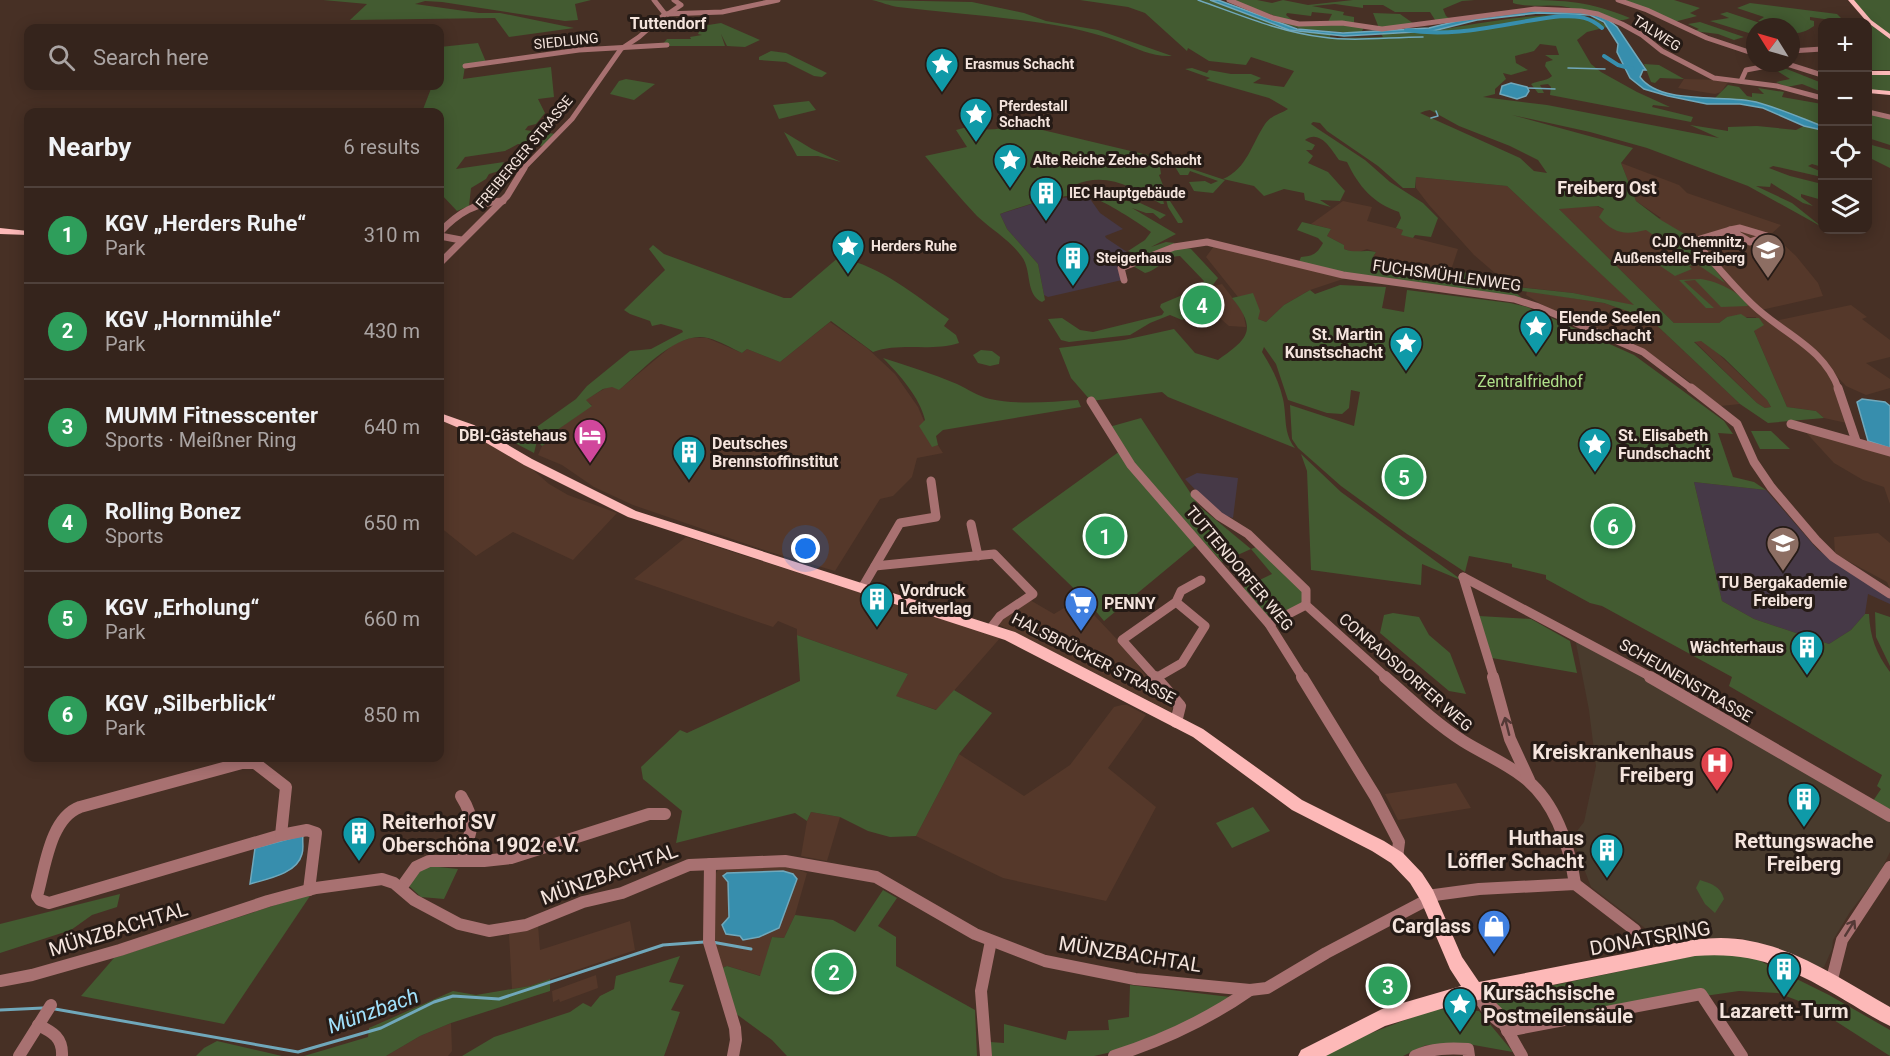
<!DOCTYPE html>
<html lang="en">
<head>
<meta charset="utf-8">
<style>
  :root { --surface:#35241c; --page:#403029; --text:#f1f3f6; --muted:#aaa4a3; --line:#4f413b; --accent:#fd8ec0 }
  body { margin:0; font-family:Roboto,sans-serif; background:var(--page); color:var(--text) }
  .controls { position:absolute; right:18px; top:18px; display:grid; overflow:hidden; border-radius:12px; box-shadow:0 3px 15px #0003 }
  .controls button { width:54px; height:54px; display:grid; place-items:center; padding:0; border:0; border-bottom:2px solid var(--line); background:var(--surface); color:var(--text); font:30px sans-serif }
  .compass { position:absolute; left:1746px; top:18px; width:54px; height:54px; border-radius:50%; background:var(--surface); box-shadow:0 3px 15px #0003; rotate:307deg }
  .you { position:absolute; left:806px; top:549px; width:21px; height:21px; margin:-15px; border:4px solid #fff; border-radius:50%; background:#1a73e8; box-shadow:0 0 0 9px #1a73e833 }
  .badge { display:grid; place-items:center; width:39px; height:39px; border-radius:50%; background:var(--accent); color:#fff; font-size:20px; font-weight:700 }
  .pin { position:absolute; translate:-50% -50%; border:3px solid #fff; box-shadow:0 2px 6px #0006 }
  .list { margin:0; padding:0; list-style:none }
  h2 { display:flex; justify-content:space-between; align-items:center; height:78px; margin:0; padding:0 24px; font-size:26px }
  h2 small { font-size:20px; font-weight:400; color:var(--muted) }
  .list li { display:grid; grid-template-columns:39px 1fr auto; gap:18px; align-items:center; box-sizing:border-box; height:96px; padding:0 24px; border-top:2px solid var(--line) }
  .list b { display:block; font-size:22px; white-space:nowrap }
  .list p { margin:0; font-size:20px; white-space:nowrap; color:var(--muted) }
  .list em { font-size:20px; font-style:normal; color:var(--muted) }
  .icon { flex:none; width:33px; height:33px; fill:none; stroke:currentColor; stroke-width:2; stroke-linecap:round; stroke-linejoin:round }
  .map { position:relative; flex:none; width:1890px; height:1056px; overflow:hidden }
  .search { position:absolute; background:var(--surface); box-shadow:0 3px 15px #0003; left:24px; top:24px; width:420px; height:66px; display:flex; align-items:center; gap:15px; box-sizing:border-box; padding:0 21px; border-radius:12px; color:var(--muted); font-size:22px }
  .panel { position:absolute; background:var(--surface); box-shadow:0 3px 15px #0003; left:24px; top:108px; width:420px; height:654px; border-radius:12px }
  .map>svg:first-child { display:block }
  .built { fill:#55382a }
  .education { fill:#463947 }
  .medical { fill:#493b2d }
  .green { fill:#435b31; fill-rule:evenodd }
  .water { fill:#378ead; stroke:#70a8bb; stroke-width:1.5 }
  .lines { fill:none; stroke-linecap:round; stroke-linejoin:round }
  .stream-far1 { stroke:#70a8bb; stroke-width:1.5 }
  .stream { stroke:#70a8bb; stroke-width:3 }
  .canal { stroke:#378ead; stroke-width:4 }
  .minor-far3 { stroke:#a87171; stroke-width:5 }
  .minor-far2 { stroke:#a87171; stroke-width:7 }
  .minor-far1 { stroke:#a87171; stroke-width:9 }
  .minor { stroke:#a87171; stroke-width:12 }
  .major { fill:#fdb9b8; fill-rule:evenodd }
  .oneway { stroke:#543936 }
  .labels { text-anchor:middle; stroke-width:6; stroke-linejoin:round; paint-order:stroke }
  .far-street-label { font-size:14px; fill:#f4e4dd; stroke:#261b16 }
  .far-poi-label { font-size:14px; font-weight:bold; fill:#f4e4dd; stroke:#261b16; text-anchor:start }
  .far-quarter-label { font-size:16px; font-weight:bold; fill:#f4e4dd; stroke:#261b16 }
  .street-label { font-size:16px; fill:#f4e4dd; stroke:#261b16 }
  .poi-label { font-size:16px; font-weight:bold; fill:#f4e4dd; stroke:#261b16; text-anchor:start }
  .park-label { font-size:16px; fill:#afe08a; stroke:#261b16 }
  .far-district-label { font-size:18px; font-weight:bold; fill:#f4e4dd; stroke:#261b16 }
  .near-poi-label { font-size:20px; font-weight:bold; fill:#f4e4dd; stroke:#261b16; text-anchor:end }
  .near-street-label { font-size:20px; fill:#f4e4dd; stroke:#261b16 }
  .near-water-label { font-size:21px; font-style:italic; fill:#a1e1fc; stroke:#261b16 }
</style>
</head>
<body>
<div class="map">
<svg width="1890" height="1056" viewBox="0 0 1890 1056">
  <rect width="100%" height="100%" fill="#473025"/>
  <g class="built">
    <path d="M 1684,79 L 1721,80 L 1729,81 L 1721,92 L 1715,94 L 1678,88 Z"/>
    <path d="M 1621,163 L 1679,185 L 1687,193 L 1781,225 L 1769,236 L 1782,243 L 1796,256 L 1818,283 L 1823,296 L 1761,310 L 1775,321 L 1851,305 L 1867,317 L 1862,319 L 1890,340 L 1890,357 L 1866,363 L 1890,379 L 1890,388 L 1866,395 L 1846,386 L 1829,368 L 1851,424 L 1824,418 L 1816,411 L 1787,407 L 1754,331 L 1756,317 L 1727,317 L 1719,323 L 1674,323 L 1558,208 L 1597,206 L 1633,226 L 1661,218 L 1636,201 Z"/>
    <path d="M 1416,177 L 1507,186 L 1636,306 L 1573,293 L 1510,286 L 1474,255 L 1429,205 L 1416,188 Z"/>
    <path d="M 1343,201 L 1372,207 L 1367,221 L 1403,230 L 1402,235 L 1458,249 L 1451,270 L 1425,269 L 1373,257 L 1376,252 L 1367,249 L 1356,253 L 1344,249 L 1344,245 L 1327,236 L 1331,229 L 1311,224 Z"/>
    <path d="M 1214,246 L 1346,278 L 1310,290 L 1284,305 L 1266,322 L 1258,319 L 1253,294 L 1238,297 L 1206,257 Z"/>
    <path d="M 1222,284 L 1243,312 L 1246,327 L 1229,326 L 1214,313 L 1200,318 L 1187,304 L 1204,298 L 1214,286 Z"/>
    <path d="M 1527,291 L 1604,303 L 1650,319 L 1740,404 L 1721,406 L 1674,370 L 1633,343 L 1551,310 L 1526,295 Z"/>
    <path d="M 830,322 L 867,348 L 895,374 L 918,407 L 927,428 L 943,453 L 917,458 L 912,477 L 893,496 L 880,499 L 835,571 L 770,552 L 633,505 L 594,487 L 562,465 L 538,455 L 542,446 L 547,443 L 553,433 L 592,405 L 585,400 L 604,389 L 612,386 L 619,390 L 674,344 L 690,338 L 707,338 L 742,353 L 747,349 L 780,362 Z"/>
    <path d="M 1694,341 L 1701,341 L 1709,345 L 1767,400 L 1771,407 L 1765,408 L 1757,403 Z"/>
    <path d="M 440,419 L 464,429 L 533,470 L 549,484 L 568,495 L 617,513 L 573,560 L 513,532 L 476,556 L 440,527 Z"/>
    <path d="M 1801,427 L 1890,452 L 1890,504 L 1884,487 L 1863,480 L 1834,463 Z"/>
    <path d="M 1878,533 L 1890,543 L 1890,589 L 1887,582 L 1835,554 L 1834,537 Z"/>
    <path d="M 686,537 L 830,583 L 1001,637 L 937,710 L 895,696 L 908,674 L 797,635 L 797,629 L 778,621 L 773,627 L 634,579 Z"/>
    <path d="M 1079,599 L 1127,650 L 1148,679 L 1173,706 L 1171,712 L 998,624 L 998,621 L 1030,600 L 1054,614 Z"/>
    <path d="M 1122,705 L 1127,705 L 1146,715 L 1108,768 L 1156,807 L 1106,901 L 1003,878 L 916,836 L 959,754 L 1024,796 L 1070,765 L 1114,707 Z"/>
    <path d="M 1456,783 L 1471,808 L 1398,820 L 1385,794 Z"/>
    <path d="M 811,812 L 840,817 L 827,861 L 801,856 L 807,821 Z"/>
    <path d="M 789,866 L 807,873 L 795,915 L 784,938 L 772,937 L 761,976 L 727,966 L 722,968 L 714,947 L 715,875 L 718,870 Z"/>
    <path d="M 630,921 L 635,950 L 530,986 L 512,989 L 509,934 L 538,925 L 540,950 Z"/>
    <path d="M 596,975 L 598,988 L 560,1002 L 559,999 L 553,1002 L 552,991 Z"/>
    <path d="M 451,1023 L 452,1051 L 448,1056 L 386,1056 L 420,1036 Z"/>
  </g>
  <g class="education">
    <path d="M 1088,196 L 1100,213 L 1123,229 L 1105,236 L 1106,238 L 1127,252 L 1115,258 L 1122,280 L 1048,297 L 1044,295 L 1038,264 L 1007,229 L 1000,214 L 1047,199 Z"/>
    <path d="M 1197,473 L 1238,478 L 1233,518 L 1218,513 L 1185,479 Z"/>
    <path d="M 1694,482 L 1766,490 L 1818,550 L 1890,597 L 1890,604 L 1868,594 L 1865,614 L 1851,630 L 1829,644 L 1754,619 L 1722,601 Z"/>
  </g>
  <path class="medical" d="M 1575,638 L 1890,819 L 1890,852 L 1879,874 L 1850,912 L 1833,940 L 1832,949 L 1824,967 L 1818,968 L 1740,938 L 1662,942 L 1651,946 L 1648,939 L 1654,935 L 1591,887 L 1573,840 L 1573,836 L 1584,822 L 1596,766 L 1589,710 Z"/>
  <g class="green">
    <path d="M 323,0 L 591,0 L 575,4 L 578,20 L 565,21 L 442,2 L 425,1 L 415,4 L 479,13 L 500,13 L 574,28 L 509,37 L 495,18 L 350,20 L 367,4 Z"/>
    <path d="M 872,0 L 972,2 L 1024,13 L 1046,21 L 1098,30 L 1172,56 C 1152,57 1138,49 1120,42 C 1104,36 1088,32 1071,28 C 1015,17 955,14 898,7 C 890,6 881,2 872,0 Z"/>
    <path d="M 1080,0 L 1210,0 L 1282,28 L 1303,32 L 1331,34 L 1330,37 L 1336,38 L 1383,37 L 1381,34 C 1398,33 1416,34 1432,31 C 1465,26 1588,0 1607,27 L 1587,32 L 1577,40 L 1591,64 L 1601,72 L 1637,92 L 1670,107 L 1653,105 L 1652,107 L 1693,117 L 1691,122 L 1550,95 L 1551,87 L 1548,84 L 1540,85 L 1544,93 L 1538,93 L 1531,84 C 1539,80 1545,82 1552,76 L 1545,66 L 1546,62 L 1553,60 L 1545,55 L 1559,55 L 1556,46 L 1540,44 L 1534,51 L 1515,56 L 1516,63 L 1528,70 L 1511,75 L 1503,73 L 1506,79 L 1495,89 L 1495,94 L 1483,97 L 1547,105 L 1719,138 L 1690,125 L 1728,131 L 1728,127 L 1757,126 L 1796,130 L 1804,126 L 1822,130 L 1822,167 L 1812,164 L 1808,166 L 1822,172 L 1822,177 L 1773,166 L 1769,168 L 1790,176 L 1822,184 L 1822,200 L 1801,194 L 1801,197 L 1813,206 L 1803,203 L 1771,183 L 1770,187 L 1756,186 L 1792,203 L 1822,227 L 1748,186 L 1647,148 L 1590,132 L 1512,115 L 1633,148 L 1621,163 L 1636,201 L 1661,220 L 1693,239 L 1698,249 L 1695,252 L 1709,261 L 1725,283 L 1646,230 C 1625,235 1614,234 1599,217 L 1604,209 L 1598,206 L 1559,209 L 1674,323 L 1719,323 L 1727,317 L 1741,314 L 1747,318 L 1759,318 L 1764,325 L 1754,331 L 1787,407 L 1816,411 L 1824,418 L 1768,423 L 1740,404 L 1650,319 L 1604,303 L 1522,291 L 1517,287 L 1573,293 L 1634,305 L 1507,186 L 1416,177 L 1415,188 L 1403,188 L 1378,166 L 1327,131 L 1320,123 L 1313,122 L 1311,124 L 1318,129 L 1365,160 L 1390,182 L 1423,203 L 1438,218 L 1431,237 L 1415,235 L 1413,238 L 1401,235 L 1403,230 L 1396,228 L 1401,218 L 1399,212 C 1373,203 1359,187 1347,162 L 1339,160 C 1331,149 1320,129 1305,140 L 1315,145 L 1312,150 L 1306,150 L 1313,156 L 1308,163 L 1328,172 L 1345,191 L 1340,201 L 1320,200 L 1331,207 L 1305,200 L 1304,193 L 1284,189 L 1264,196 L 1254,186 L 1223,179 C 1247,169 1252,143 1265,124 C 1271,115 1281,114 1288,109 L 1269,98 L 1206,80 L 1210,78 L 1185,69 L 1192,68 L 1207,73 L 1209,70 L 1231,74 L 1251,74 L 1261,78 L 1253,83 L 1284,87 L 1294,71 L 1251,57 L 1246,65 L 1209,61 L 1188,48 L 1187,51 L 1145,13 L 1128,7 ZM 1425,111 L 1430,110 L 1459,126 L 1510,146 L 1538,160 L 1547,173 L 1534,171 L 1520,158 L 1420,113 ZM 1701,341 L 1724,358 L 1767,400 L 1771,407 L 1765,408 L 1757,403 L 1694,342 Z"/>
    <path d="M 1231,0 L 1257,0 L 1272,3 L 1283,0 L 1308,5 L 1353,0 L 1475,0 L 1462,1 L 1443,9 L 1446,16 L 1453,21 L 1437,23 L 1430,12 L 1395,12 L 1383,5 L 1363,5 L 1363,8 L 1335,4 L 1312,6 L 1344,12 L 1343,15 L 1354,17 L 1354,25 L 1328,22 L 1332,14 L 1312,12 L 1311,16 L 1287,13 L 1286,15 L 1292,20 L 1289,21 Z"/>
    <path d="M 1513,0 C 1561,0 1586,0 1630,18 C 1608,27 1584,9 1561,6 C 1545,4 1528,8 1513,3 Z"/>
    <path d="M 1619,0 L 1674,0 L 1700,8 L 1690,13 L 1697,16 L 1674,22 Z"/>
    <path d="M 1853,0 L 1890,0 L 1890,35 L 1871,21 Z"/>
    <path d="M 1750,3 L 1837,14 L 1845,22 L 1810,17 L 1810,20 L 1814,21 L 1814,26 C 1807,31 1800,34 1791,33 L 1791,27 L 1776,27 L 1758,21 L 1764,17 L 1737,8 Z"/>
    <path d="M 1727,12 L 1772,27 L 1755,27 L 1755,35 L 1710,21 L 1729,18 L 1720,14 Z"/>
    <path d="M 1373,13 L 1400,14 L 1417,26 L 1379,28 Z"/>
    <path d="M 1280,20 C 1308,26 1336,23 1364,27 L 1361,33 L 1356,33 L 1302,29 L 1278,22 Z"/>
    <path d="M 1700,22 L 1744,37 L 1734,40 L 1718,34 L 1694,31 L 1699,29 L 1688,24 Z"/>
    <path d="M 1867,22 L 1890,39 L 1890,70 L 1868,70 Z"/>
    <path d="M 721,23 L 760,40 L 745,47 L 727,46 L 721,34 L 725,46 L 661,46 L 667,39 L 691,39 L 690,37 L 702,35 L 698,34 L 702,26 Z"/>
    <path d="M 478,43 L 486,62 L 465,66 L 463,79 L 551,67 L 554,97 L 538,99 L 545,113 L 536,124 L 528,126 L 525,130 L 556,134 L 546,146 L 518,144 L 505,151 L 465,157 L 456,169 L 504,162 L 499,171 L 489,174 L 486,179 L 471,188 L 469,206 L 457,211 L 440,193 L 440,112 L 422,112 L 432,86 L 440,86 L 440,47 Z"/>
    <path d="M 771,51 L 786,53 L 827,73 L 822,77 L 814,76 L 786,62 L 759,60 L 759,57 Z"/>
    <path d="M 1644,64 L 1659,65 L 1684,79 L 1660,78 L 1655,83 L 1651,82 Z"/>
    <path d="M 1774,64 L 1822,83 L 1822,92 L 1802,84 L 1787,87 L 1776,82 L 1790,79 L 1769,66 Z"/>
    <path d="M 1868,74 L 1890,74 L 1890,92 L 1868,90 Z"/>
    <path d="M 626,79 L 655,84 L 634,100 L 610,94 L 619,81 Z"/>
    <path d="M 1728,85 L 1739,87 L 1747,96 L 1752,97 L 1752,93 L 1764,94 L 1758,88 L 1784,92 L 1782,97 L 1822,104 L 1822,126 L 1755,102 L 1715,98 Z"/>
    <path d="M 809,101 L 816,110 L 779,119 L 773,105 Z"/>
    <path d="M 1868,113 L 1890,119 L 1890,145 L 1868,138 Z"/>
    <path d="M 971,126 C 986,135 1011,124 1030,127 L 1156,157 L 1225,180 L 1213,193 L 1194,191 L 1189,182 L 1205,181 L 1211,184 L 1218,181 L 1190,171 L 1188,175 L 1180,175 L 1174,165 L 1159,160 L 1161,174 L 1159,175 L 1168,198 L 1183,221 L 1182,223 L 1178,223 L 1168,207 L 1166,199 L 1163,200 L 1164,204 L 1161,204 C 1134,188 1106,171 1075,185 L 1116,200 L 1138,202 L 1166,215 L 1160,219 L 1153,213 L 1146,213 L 1132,208 L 1176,234 L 1151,247 L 1166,242 L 1175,243 L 1126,265 L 1117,262 L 1116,258 L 1125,257 L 1131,260 L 1140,256 L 1142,252 L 1134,253 L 1128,251 L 1145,240 L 1151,232 C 1139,223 1105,201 1091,197 C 1068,190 1023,206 1000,214 L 1007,229 L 1038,264 L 1045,300 L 1042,302 C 1025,295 1032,270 1022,257 C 1010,240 992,230 977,216 C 959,197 942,176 925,156 L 967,147 L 956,130 Z"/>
    <path d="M 784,132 L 812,149 L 841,162 L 818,156 L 797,156 Z"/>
    <path d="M 1868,144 L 1890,150 L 1890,168 L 1868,157 Z"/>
    <path d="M 1302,222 L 1331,229 L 1327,236 L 1344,245 L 1344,249 C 1357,254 1363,249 1376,252 L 1373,257 L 1425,269 L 1496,275 L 1523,299 L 1428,288 L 1298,264 L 1301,257 C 1313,256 1317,254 1323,243 L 1318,238 L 1297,230 Z"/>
    <path d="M 653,245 L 664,254 L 784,298 L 791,298 L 839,257 C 886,269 910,292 949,319 L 944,326 L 956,335 L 959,343 C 931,352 901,342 873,352 L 831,321 L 780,362 L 747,349 L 742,353 C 731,348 720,341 708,338 C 677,330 641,372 619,390 L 612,387 L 603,389 L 586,400 L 592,406 L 553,433 L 547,443 L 542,446 L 537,441 L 534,453 L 504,437 L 517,436 L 531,431 L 576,399 L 587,386 L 630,351 L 651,349 L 683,332 L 682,330 L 661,324 L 652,326 L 650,321 L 630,314 L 624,310 L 665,270 L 649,249 Z"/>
    <path d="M 1179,247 L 1191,249 L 1218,278 L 1203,298 L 1186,304 L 1194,314 L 1182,320 L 1170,315 L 1150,323 L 1130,335 L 1069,342 L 1061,340 L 1048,319 L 1062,318 L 1080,330 L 1093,332 L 1162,315 L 1164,312 L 1160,307 L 1161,304 L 1199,288 L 1204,281 L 1180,256 C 1162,257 1161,269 1145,273 L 1133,266 Z"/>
    <path d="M 1656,257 C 1668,264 1681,256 1694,265 L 1689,266 L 1692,269 L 1675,276 L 1650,259 Z"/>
    <path d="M 1701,279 C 1716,281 1741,292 1748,306 L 1721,307 L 1695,280 L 1684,281 L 1714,308 L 1706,308 L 1679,280 Z"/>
    <path d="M 1340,285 L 1386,287 L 1382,308 L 1404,312 L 1407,290 L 1510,303 L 1527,307 L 1634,355 L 1724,421 L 1733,434 L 1718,433 L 1733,477 L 1754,482 L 1766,490 L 1694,482 L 1722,601 L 1754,619 L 1829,644 L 1851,630 L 1865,614 L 1869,614 C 1870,637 1876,653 1890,672 L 1890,811 L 1873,801 L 1881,789 L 1877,786 L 1882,775 L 1729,686 L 1732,677 L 1602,606 L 1590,603 L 1546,579 L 1546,575 L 1512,567 L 1512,564 L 1469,556 L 1465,572 L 1407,534 L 1341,486 L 1298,448 L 1292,439 L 1290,405 L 1354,426 L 1360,392 L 1351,390 L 1349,408 L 1342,414 L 1327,413 L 1288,400 L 1276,364 L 1264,347 L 1262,352 C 1271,366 1279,381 1283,399 C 1287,417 1283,433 1295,448 L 1168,397 L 1162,392 L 1091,401 L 1071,378 L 1059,348 L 1124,340 L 1174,329 L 1195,353 L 1218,360 C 1248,339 1258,330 1232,298 L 1253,293 L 1260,311 L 1258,319 L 1266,322 L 1284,305 L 1310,290 L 1315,294 Z"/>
    <path d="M 981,350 L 992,351 L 1000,357 L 999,364 L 990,366 L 978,363 L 973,355 Z"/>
    <path d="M 883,358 C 908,366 933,374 957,384 C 968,389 977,396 990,399 C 1018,405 1050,402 1078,400 L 1081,407 L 943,430 L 936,436 L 938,445 L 932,447 L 919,426 L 925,420 C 920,398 900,375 883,358 Z"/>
    <path d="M 1141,418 L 1199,506 L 1251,549 L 1259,546 L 1306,590 L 1306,605 L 1269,624 L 1241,589 L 1272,574 L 1251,549 L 1222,562 L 1143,477 L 1109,427 Z"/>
    <path d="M 1751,431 L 1771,431 L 1790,449 L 1760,449 Z"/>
    <path d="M 1120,451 L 1198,543 L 1104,621 L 1089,603 L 1012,529 Z"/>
    <path d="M 1301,454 L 1341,492 L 1463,581 L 1422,564 L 1421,585 L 1311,570 L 1307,471 Z"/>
    <path d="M 1875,612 L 1890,617 L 1890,666 L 1876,637 Z"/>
    <path d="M 1393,613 L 1419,617 L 1429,635 L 1450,653 L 1466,694 L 1449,691 L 1380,633 L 1384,615 Z"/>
    <path d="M 1479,616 L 1531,619 L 1570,641 L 1577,673 L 1492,658 Z"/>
    <path d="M 797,635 L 908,674 L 896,696 L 936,710 L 954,690 L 992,713 L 959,754 L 916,836 L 890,837 L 868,831 L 840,817 L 811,812 L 807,821 L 795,813 L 676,843 L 682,811 L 643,779 L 641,767 L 680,730 L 687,733 L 800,681 Z"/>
    <path d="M 1253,807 L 1270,831 L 1232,848 L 1216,823 Z"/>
    <path d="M 429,866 L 458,869 L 444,899 L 421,897 L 408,885 L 413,875 Z"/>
    <path d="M 1700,880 C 1712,884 1720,886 1724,899 L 1715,913 L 1705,904 L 1696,888 Z"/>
    <path d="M 883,890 L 897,898 L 878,926 L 896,937 L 896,966 L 975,1010 L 977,1056 L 787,1056 L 772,1040 L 735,1013 L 722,968 L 727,966 L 760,976 L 772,937 L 784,938 L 795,915 L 833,920 L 855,932 Z"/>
    <path d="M 312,893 L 224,1024 L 81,996 L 114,958 Z"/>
    <path d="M 120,894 L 117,907 L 92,915 L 71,930 L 0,953 L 0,924 Z"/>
    <path d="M 1724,953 L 1756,959 L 1829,995 L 1890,1030 L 1890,1056 L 1812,1006 L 1778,993 L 1739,991 L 1511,1024 L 1493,998 L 1703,954 Z"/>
    <path d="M 680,956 L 669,982 L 684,985 L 671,1010 L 680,1012 L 664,1056 L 462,1056 L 494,1037 L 570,1012 L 583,1003 L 591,1007 L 600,996 L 614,989 L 616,976 Z"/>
    <path d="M 550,979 L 550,991 L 451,1023 L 420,1036 L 386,1056 L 304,1056 L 368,1037 L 369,1028 L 453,991 L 476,995 L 530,986 Z"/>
    <path d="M 1130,985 L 1230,997 L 1232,1001 L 1125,1049 L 1094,1056 L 992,1056 L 990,1042 L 1004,1043 L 1004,1024 L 1066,1040 L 1068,1031 L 1109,1030 L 1108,1020 L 1129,1017 Z"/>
    <path d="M 1434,1009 L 1479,1011 L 1513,1052 L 1468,1044 L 1426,1045 L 1403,1056 L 1323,1056 L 1366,1035 Z"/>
    <path d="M 217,1041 L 282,1056 L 196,1056 L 204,1048 Z"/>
  </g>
  <g class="water">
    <path d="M 1210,0 L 1218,0 L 1297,29 L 1343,33 L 1429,28 L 1457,21 L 1524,11 L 1587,12 L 1607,19 L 1617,27 L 1646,70 L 1643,70 L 1640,77 C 1661,106 1726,94 1756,102 C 1779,108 1801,118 1822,126 L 1822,130 L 1804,126 L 1763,108 L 1740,104 L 1707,104 L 1668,96 L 1644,89 L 1630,78 L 1617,52 L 1618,44 L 1604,22 L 1590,15 L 1538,13 L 1477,20 L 1433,31 L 1344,36 L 1289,30 Z"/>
    <path d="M 1511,83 L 1527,87 L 1529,91 L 1526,96 L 1517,99 L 1500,94 L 1502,86 Z"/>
    <path d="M 1862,399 L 1885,402 L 1890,406 L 1890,448 L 1868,441 L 1857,402 Z"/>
    <path d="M 303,835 C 302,841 304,849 302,854 C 297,874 267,879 250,884 L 255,848 Z"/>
    <path d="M 783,871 L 793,874 L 797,879 L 779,928 L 759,937 L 743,940 L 740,936 L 726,934 L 722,925 L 729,917 L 728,882 L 723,876 L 727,873 Z"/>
  </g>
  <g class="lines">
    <g class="stream-far1">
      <path d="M 1198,0 C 1238,14 1279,32 1322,37 C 1355,42 1389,37 1423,37"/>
      <path d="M 1568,68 L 1605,69"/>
      <path d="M 1528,88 L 1555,89"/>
      <path d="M 1431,118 L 1438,116 L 1436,111"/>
    </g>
    <g class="stream">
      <path d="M 712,942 L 751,949"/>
      <path d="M 55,1009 L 298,1052 L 381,1028 L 434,1002 L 453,996 L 499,999 L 663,945 L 704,942"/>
      <path d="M 0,1010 L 43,1008"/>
    </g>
    <g class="canal">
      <path d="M 1406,30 C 1460,39 1510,21 1563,16 C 1579,16 1590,17 1602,28"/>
      <path d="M 1604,56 L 1618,65 L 1633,69"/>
    </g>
    <g class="minor-far3">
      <path d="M 654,0 L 665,14"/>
      <path d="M 1229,0 L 1273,18 L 1299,24 L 1342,23 L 1382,29 L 1535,9 L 1581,11 L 1598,14 L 1622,24 L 1642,35 L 1662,51 L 1714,78 L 1777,86 L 1822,98"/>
      <path d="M 1618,0 L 1647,10 L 1707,38 L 1755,54"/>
      <path d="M 665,14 L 722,12 L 778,0"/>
      <path d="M 668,14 L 681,5 L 674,0"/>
      <path d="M 1791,51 L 1822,49"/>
      <path d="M 1784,63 L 1822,75"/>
      <path d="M 465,66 L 579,50 L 667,45"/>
      <path d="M 1741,81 L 1746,70 L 1767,66 L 1769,63"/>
      <path d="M 1868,112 L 1890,117"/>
      <path d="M 523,169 L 572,119 L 621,49 L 639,37 L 665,14"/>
    </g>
    <g class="minor-far2">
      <path d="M 1740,228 L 1767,236 L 1750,242 L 1730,230 Z"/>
      <path d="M 1730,230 L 1700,239 L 1698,242 L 1702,250 C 1719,268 1735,288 1753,305 C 1783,334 1824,347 1839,390"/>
      <path d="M 440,232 C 458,213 476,202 503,201"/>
      <path d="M 440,236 L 461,240"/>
      <path d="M 440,263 L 507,196 L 524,168"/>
      <path d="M 1124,280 L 1121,268 L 1174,247 L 1207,242 L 1343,275 L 1514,299 L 1536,306 L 1643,352 L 1693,390"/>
    </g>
    <g class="minor-far1">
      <path d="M 1691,388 L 1737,424 L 1754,462 L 1771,487 L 1816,540 L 1833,557 L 1890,594"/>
      <path d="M 1838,388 L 1856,441"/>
      <path d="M 1091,401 L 1131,465 L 1269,624 L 1303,678"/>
      <path d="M 1791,424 L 1890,452"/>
      <path d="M 1195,494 L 1219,516 L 1248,534 L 1306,590 L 1306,605 L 1387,678"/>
      <path d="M 971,524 L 978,556"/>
      <path d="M 875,566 L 994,554 L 1033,594 L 1000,616 L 990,629"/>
      <path d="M 1463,577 L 1653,678"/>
      <path d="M 1463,577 L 1494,678"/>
      <path d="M 862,588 L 900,523 L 936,517 L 931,481"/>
      <path d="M 1269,624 L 1306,605"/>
      <path d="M 1156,678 L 1182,663 L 1205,626 L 1176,602"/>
      <path d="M 1156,678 L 1122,640 L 1176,602 L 1181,591 L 1201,580"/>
    </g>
    <g class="minor">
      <path d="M 1155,677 L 1180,706 L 1176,722"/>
      <path d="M 1302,677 L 1375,796 L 1399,842 L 1397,858"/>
      <path d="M 1385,677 C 1410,699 1435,723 1463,741 C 1482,753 1504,762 1522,776 C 1556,801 1569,844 1575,884"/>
      <path d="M 1493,677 L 1510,739 L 1529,780"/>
      <path d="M 1650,677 L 1890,816"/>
      <path d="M 242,763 L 255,763 L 286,787 L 281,835 L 49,903 L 40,900 L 37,896 C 45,868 50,818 80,807 Z"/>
      <path d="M 281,835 L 307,830 L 316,833 L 309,890"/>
      <path d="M 460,861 C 471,833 478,823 461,796"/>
      <path d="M 710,864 L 709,942 L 735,1028 L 736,1040 L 733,1056"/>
      <path d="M 401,888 L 416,867 L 429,861 L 484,861 L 511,858 L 649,814 L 665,814"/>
      <path d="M 1427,896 L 1479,889 L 1575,884 L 1635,930"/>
      <path d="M 0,981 L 32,975 L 120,950 L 268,901 L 316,888 L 382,879 L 394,883 L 414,900 L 459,924 L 489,931 L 526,925 L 583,902 L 622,893 L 689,865 L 785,861 L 876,877 L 975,934 L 1045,961 L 1135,979 L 1250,990 L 1267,988 L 1326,953 L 1423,902 L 1430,901"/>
      <path d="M 1831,983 L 1842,940 L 1890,867"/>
      <path d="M 1477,993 L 1497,1012 L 1522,1056"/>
      <path d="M 1478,996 L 1490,1014 L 1500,1022"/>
      <path d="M 38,1025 C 53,1032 63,1038 62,1056"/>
      <path d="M 1507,1031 L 1701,994 L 1742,1056"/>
      <path d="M 19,1056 L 51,1005"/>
      <path d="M 986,1056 L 981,991 L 991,941"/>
      <path d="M 1114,1056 C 1161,1041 1210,1018 1250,990"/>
      <path d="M 1415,1056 C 1432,1048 1449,1048 1468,1049 L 1469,1056"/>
    </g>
    <g class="major">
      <path d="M 1848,0 L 1854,0 L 1871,20 L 1890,34 L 1890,39 L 1867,22 Z"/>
      <rect x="1868" y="71" width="22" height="4"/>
      <path d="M 1868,89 L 1890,91 L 1890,95 L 1868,93 Z"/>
      <path d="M 0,228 L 28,231 L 28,235 L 0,234 Z"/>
      <path d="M 440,413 L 474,425 L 532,459 L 636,511 L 1015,632 L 1203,729 L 1302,800 L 1384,841 L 1403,853 L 1422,873 L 1433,890 L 1462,957 L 1479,982 C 1527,973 1575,963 1623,954 C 1664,946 1707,932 1750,941 C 1800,950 1846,982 1890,1007 L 1890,1026 C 1875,1019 1860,1009 1846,1001 C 1794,970 1757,951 1695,956 L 1454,1005 L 1385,1026 L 1326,1056 L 1298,1056 L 1301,1050 L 1382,1009 L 1461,986 L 1450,969 L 1421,901 L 1410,883 L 1391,863 L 1372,851 L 1292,810 L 1193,737 L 1005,640 L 628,517 L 524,465 L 466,431 L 440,420 Z"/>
    </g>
  </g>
  <defs><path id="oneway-shaft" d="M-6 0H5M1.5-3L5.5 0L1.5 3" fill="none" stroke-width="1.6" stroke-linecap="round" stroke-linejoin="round" transform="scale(1.5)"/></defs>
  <g class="oneway">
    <use href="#oneway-shaft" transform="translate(1507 726) rotate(-104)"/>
    <use href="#oneway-shaft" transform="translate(1850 928) rotate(-58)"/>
  </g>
  <defs>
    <symbol id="sight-pin" viewBox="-11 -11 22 30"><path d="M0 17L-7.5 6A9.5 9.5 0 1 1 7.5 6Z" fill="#0f9aa8" stroke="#261b16"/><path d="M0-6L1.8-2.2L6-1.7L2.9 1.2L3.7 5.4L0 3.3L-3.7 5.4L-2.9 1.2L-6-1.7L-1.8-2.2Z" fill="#fff"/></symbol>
    <symbol id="building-pin" viewBox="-11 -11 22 30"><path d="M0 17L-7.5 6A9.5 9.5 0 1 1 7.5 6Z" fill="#0f9aa8" stroke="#261b16"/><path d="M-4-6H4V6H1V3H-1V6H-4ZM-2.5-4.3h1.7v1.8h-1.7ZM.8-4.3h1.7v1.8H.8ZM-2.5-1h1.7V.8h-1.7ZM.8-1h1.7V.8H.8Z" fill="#fff"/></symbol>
    <symbol id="school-pin" viewBox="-11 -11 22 30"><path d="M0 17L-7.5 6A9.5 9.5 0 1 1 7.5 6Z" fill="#8d6e63" stroke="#261b16"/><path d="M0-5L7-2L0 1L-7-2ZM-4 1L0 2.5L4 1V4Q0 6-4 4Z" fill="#fff"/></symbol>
    <symbol id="hotel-pin" viewBox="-11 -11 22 30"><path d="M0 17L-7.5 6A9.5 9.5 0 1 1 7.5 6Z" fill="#d1479c" stroke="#261b16"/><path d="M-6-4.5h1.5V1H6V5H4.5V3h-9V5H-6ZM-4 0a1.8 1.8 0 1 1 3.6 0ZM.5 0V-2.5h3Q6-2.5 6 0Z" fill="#fff"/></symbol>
    <symbol id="university-pin" viewBox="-11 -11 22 30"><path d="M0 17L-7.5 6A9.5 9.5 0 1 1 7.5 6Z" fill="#8d6e63" stroke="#261b16"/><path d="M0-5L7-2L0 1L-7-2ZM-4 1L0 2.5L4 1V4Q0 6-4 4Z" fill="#fff"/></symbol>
    <symbol id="supermarket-pin" viewBox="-11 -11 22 30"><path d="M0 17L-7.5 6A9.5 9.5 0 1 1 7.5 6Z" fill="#3f7fe0" stroke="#261b16"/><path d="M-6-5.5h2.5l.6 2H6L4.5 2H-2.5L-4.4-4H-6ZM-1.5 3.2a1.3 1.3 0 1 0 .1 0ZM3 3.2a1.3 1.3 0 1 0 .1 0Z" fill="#fff"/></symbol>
    <symbol id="hospital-pin" viewBox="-11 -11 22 30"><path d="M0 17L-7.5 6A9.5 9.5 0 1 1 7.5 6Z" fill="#e0444e" stroke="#261b16"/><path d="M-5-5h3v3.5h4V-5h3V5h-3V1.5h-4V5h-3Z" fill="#fff"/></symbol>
    <symbol id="shop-pin" viewBox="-11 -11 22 30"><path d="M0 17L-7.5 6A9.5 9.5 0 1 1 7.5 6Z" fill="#3f7fe0" stroke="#261b16"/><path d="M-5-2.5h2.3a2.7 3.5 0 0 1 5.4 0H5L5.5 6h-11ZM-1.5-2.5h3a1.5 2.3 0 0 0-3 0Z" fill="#fff"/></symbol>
  </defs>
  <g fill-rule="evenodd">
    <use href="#sight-pin" x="923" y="45" width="38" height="52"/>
    <use href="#sight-pin" x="957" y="95" width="38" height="52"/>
    <use href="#sight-pin" x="991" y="141" width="38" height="52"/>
    <use href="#building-pin" x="1027" y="174" width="38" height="52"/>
    <use href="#sight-pin" x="829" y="227" width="38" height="52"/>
    <use href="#school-pin" x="1749" y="231" width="38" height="52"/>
    <use href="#building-pin" x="1054" y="239" width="38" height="52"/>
    <use href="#sight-pin" x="1517" y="307" width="38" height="52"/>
    <use href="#sight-pin" x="1387" y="324" width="38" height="52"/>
    <use href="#hotel-pin" x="571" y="416" width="38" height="52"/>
    <use href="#sight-pin" x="1576" y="425" width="38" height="52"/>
    <use href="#building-pin" x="670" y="433" width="38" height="52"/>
    <use href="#university-pin" x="1764" y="524" width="38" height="52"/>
    <use href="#building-pin" x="858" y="580" width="38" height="52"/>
    <use href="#supermarket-pin" x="1062" y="584" width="38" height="52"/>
    <use href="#building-pin" x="1788" y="628" width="38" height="52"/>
    <use href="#hospital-pin" x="1698" y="744" width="38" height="52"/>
    <use href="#building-pin" x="1785" y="780" width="38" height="52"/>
    <use href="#building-pin" x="340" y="814" width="38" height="52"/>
    <use href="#building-pin" x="1588" y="831" width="38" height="52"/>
    <use href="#shop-pin" x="1475" y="907" width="38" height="52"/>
    <use href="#building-pin" x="1765" y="950" width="38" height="52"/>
    <use href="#sight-pin" x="1441" y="985" width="38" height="52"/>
  </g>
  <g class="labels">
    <g class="far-street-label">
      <text transform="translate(1657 33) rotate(33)" y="5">TALWEG</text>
      <text transform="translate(566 41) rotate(-6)" y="5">SIEDLUNG</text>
      <text transform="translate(524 152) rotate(-50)" y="5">FREIBERGER STRASSE</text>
    </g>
    <g class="far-poi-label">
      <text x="965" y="69">Erasmus Schacht</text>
      <text x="999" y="111">Pferdestall<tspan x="999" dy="16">Schacht</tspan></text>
      <text x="1033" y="165">Alte Reiche Zeche Schacht</text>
      <text x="1069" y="198">IEC Hauptgebäude</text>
      <text x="1745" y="247" text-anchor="end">CJD Chemnitz,<tspan x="1745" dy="16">Außenstelle Freiberg</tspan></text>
      <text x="871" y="251">Herders Ruhe</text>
      <text x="1096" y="263">Steigerhaus</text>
    </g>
    <g class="far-quarter-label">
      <text x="668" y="29">Tuttendorf</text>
    </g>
    <g class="street-label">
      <text transform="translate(1447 275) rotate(8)" y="6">FUCHSMÜHLENWEG</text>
      <text transform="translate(1240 568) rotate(50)" y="6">TUTTENDORFER WEG</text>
      <text transform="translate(1094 658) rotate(27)" y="6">HALSBRÜCKER STRASSE</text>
      <text transform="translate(1406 672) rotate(41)" y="6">CONRADSDORFER WEG</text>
      <text transform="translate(1686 680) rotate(30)" y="6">SCHEUNENSTRASSE</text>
    </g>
    <g class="poi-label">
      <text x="1559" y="323">Elende Seelen<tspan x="1559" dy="18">Fundschacht</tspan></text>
      <text x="1383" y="340" text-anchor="end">St. Martin<tspan x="1383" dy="18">Kunstschacht</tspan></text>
      <text x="567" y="441" text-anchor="end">DBI-Gästehaus</text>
      <text x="1618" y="441">St. Elisabeth<tspan x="1618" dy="18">Fundschacht</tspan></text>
      <text x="712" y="449">Deutsches<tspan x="712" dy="18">Brennstoffinstitut</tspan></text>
      <text x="1783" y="588" text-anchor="middle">TU Bergakademie<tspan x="1783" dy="18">Freiberg</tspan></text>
      <text x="900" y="596">Vordruck<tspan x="900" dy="18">Leitverlag</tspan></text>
      <text x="1104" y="609">PENNY</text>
      <text x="1784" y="653" text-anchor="end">Wächterhaus</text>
    </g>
    <g class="park-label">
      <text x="1530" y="387">Zentralfriedhof</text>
    </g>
    <g class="far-district-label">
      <text x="1607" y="194">Freiberg Ost</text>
    </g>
    <g class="near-poi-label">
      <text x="1694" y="759">Kreiskrankenhaus<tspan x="1694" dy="23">Freiberg</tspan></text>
      <text x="382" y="829" text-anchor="start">Reiterhof SV<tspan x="382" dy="23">Oberschöna 1902 e.V.</tspan></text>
      <text x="1584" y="845">Huthaus<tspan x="1584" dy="23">Löffler Schacht</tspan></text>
      <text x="1804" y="848" text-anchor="middle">Rettungswache<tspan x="1804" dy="23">Freiberg</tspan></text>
      <text x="1471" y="933">Carglass</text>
      <text x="1483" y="1000" text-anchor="start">Kursächsische<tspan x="1483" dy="23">Postmeilensäule</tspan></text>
      <text x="1784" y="1018" text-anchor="middle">Lazarett-Turm</text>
    </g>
    <g class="near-street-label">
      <text transform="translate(609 874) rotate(-20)" y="7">MÜNZBACHTAL</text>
      <text transform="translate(118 929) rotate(-17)" y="7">MÜNZBACHTAL</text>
      <text transform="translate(1650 938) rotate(-10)" y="7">DONATSRING</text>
      <text transform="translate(1130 954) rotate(9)" y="7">MÜNZBACHTAL</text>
    </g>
    <g class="near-water-label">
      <text transform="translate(373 1011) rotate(-20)" y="7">Münzbach</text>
    </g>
  </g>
</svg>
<div class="controls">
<button>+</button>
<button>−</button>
<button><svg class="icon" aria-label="locate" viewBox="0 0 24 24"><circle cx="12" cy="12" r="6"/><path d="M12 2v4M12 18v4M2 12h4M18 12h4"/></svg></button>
<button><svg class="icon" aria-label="layers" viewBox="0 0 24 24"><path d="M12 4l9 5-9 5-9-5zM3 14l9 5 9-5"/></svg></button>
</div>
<svg class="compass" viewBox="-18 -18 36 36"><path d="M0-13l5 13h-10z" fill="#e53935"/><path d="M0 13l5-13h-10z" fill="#aaa4a3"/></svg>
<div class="you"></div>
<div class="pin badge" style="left:1105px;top:536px;background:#2e9e5b">1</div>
<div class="pin badge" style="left:834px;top:972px;background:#2e9e5b">2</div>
<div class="pin badge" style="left:1388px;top:986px;background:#2e9e5b">3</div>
<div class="pin badge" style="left:1202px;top:305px;background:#2e9e5b">4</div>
<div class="pin badge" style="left:1404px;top:477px;background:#2e9e5b">5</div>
<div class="pin badge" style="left:1613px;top:526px;background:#2e9e5b">6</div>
<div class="search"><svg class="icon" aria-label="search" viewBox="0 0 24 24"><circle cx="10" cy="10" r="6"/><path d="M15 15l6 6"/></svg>Search here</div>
<section class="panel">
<h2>Nearby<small>6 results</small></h2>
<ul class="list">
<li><span class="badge" style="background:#2e9e5b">1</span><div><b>KGV „Herders Ruhe“</b><p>Park</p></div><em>310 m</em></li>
<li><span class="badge" style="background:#2e9e5b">2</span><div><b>KGV „Hornmühle“</b><p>Park</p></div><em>430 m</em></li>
<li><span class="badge" style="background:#2e9e5b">3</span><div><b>MUMM Fitnesscenter</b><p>Sports · Meißner Ring</p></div><em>640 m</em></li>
<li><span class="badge" style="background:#2e9e5b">4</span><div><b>Rolling Bonez</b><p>Sports</p></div><em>650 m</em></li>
<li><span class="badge" style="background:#2e9e5b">5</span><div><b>KGV „Erholung“</b><p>Park</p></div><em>660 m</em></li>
<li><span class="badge" style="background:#2e9e5b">6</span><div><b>KGV „Silberblick“</b><p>Park</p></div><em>850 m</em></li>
</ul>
</section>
</div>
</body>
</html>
